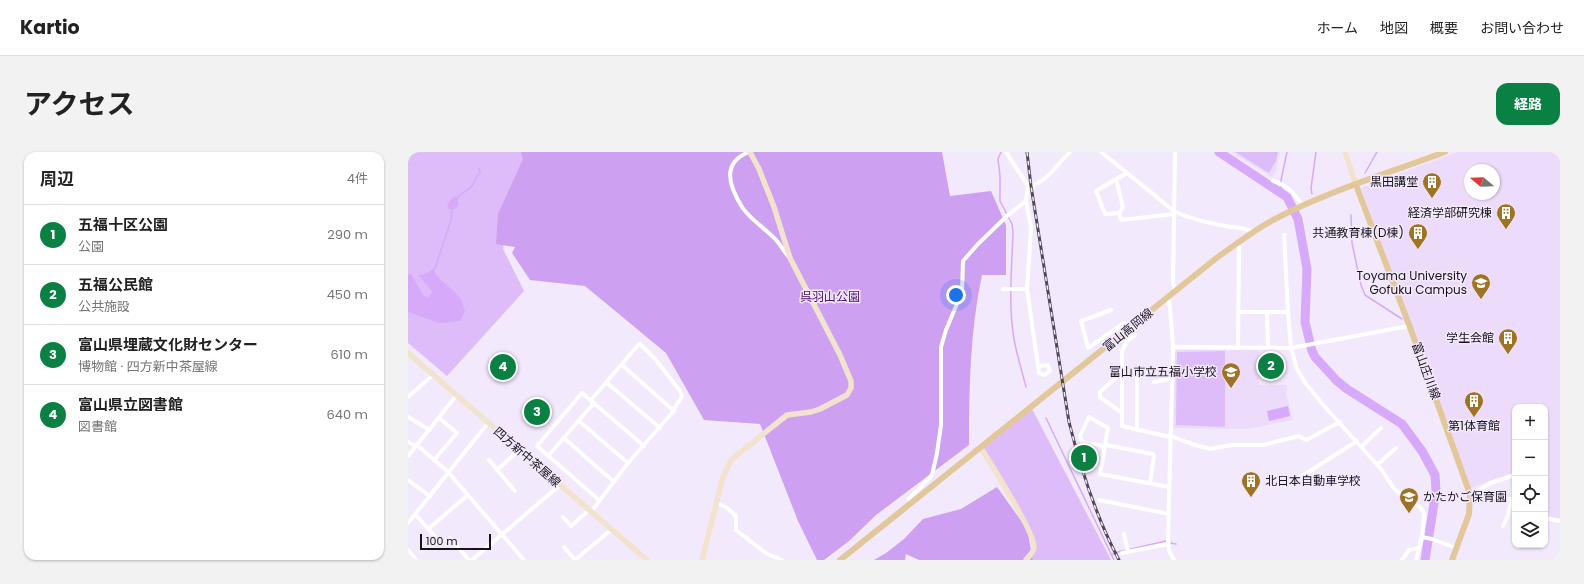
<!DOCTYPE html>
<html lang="ja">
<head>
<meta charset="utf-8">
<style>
  :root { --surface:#fff; --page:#f2f2f2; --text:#222; --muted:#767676; --line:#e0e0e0; --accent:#0b8043 }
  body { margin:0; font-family:Poppins,"Noto Sans JP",sans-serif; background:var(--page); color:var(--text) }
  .controls { position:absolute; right:12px; bottom:12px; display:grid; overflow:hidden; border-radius:8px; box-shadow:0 1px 3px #0004 }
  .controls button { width:36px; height:36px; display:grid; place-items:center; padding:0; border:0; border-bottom:1px solid var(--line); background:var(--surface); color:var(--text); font:20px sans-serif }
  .compass { position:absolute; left:1056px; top:12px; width:36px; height:36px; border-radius:50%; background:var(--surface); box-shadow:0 1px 3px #0004; rotate:289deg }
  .scale { position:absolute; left:12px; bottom:10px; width:71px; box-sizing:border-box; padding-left:4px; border:2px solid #17131b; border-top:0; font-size:11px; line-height:14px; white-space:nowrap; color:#17131b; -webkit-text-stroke:3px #f3e9fd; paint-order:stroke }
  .you { position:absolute; left:548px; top:143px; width:14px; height:14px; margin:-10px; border:3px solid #fff; border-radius:50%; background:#1a73e8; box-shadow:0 0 0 6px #1a73e833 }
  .badge { display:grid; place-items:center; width:26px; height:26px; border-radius:50%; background:var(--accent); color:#fff; font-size:13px; font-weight:700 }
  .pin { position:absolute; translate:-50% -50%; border:2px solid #fff; box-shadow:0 1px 4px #0006 }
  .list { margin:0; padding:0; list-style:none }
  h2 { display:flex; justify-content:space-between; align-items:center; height:52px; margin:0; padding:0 16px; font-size:17px }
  h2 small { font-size:13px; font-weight:400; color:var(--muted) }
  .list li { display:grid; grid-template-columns:26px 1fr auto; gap:12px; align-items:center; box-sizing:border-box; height:60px; padding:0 16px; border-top:1px solid var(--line) }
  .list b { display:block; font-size:15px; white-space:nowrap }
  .list p { margin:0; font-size:13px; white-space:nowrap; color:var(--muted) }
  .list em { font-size:13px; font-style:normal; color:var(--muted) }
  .icon { flex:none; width:22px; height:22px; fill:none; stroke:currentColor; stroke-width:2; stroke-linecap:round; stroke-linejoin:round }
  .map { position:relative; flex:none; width:1152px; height:408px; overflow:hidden; border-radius:12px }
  header { display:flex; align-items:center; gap:24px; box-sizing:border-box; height:56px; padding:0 20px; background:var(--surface); border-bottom:1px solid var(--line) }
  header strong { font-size:19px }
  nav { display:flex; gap:22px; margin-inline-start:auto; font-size:14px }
  .intro { display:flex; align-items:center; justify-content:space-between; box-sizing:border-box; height:96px; padding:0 24px }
  h1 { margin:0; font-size:28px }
  .button { padding:10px 18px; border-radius:12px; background:var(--accent); color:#fff; font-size:14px; font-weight:700 }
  main { display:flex; gap:24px; padding:0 24px }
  aside { flex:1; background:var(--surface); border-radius:12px; box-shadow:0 1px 3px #0004 }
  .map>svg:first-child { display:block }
  .built { fill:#ecdbfb; fill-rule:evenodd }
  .green { fill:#ddbcf9 }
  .forest { fill:#cda0f2 }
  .water { fill:#d6a9fb }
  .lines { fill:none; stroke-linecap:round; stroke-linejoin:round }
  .stream { stroke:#d6a9fb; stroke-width:1.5 }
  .river { stroke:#d6a9fb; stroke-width:9 }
  .street { stroke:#fff; stroke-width:4 }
  .secondary { stroke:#f1e3cd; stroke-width:5.5 }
  .primary { stroke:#e2c79b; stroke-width:6 }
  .rail-casing { stroke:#4e4954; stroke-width:3 }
  .rail { stroke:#f3e9fd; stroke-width:1.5; stroke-dasharray:4.5; stroke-linecap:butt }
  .labels { text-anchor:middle; stroke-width:3; stroke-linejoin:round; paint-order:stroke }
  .poi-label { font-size:12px; fill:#17131b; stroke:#f3e9fd; text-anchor:end }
  .park-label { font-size:12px; fill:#4c0d6f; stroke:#f3e9fd }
  .street-label { font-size:12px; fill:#17131b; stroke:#f3e9fd }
</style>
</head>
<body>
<header>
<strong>Kartio</strong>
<nav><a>ホーム</a><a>地図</a><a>概要</a><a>お問い合わせ</a></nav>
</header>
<div class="intro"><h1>アクセス</h1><a class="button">経路</a></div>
<main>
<aside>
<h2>周辺<small>4件</small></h2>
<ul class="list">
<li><span class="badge">1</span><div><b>五福十区公園</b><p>公園</p></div><em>290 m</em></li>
<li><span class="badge">2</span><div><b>五福公民館</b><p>公共施設</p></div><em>450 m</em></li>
<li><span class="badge">3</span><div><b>富山県埋蔵文化財センター</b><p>博物館 · 四方新中茶屋線</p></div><em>610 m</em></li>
<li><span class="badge">4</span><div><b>富山県立図書館</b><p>図書館</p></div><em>640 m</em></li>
</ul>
</aside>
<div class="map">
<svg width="1152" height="408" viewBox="0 0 1152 408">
  <rect width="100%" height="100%" fill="#f3e9fd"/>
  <g class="built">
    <path d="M 823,0 L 872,0 L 868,19 L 864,25 Z"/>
    <path d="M 1049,0 L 1152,0 L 1152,366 L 1140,366 L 1137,357 L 1137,255 L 1107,255 L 1107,320 L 1063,336 L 953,36 ZM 1062,18 L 1086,18 L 1086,42 L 1062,42 Z"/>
    <path d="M 769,198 L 851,198 L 851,233 L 879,233 L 879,240 L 878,241 L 885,268 L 840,277 L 766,276 L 767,200 Z"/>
  </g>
  <g class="green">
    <path d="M 0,0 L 120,0 L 101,53 L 95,97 L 116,139 L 39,224 L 0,191 Z"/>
    <path d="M 827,0 L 870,0 L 868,9 L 861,21 Z"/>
    <path d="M 817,199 L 817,275 L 768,273 L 769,200 Z"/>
    <path d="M 623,255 L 703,408 L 625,408 L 624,403 L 625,388 L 573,296 Z"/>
    <path d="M 670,294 L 680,296 L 677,317 L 675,317 Z"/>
  </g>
  <g class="forest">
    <path d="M 113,0 L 534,0 L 542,44 L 583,39 L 598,73 L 598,123 L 574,123 C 562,179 561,236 561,293 L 468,363 L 441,389 L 416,408 L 409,408 L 390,369 L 352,272 L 296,268 L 258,201 L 177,134 L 122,128 L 104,101 L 107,95 L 88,92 L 90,62 L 115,7 Z"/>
    <path d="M 589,335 L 619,377 L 625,408 L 511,408 L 498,402 L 497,408 L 466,408 L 478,401 L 496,387 L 515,367 L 553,357 Z"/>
  </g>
  <g class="water">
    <path d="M 48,45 L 50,46 L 50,54 L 45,58 L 41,57 L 39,53 L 44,46 Z"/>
    <path d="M 25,117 C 31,130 44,135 52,146 C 55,150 55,155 57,159 L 52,169 L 31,171 L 0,160 L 0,123 L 3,122 L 15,143 L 20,146 L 25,140 L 10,123 L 18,122 Z"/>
    <path d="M 880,254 L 882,264 L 861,269 L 859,259 Z"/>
  </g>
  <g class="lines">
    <g class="stream">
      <path d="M 593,0 L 590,7 L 592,24 L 592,49 L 604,72 L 605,80 C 604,115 600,152 606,187 C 609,204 614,219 618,235"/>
      <path d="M 957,21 L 969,0"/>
      <path d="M 873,40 L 873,28 L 879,0"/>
      <path d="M 904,42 L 903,36 L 908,0"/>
      <path d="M 49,46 C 53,41 58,40 63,35 C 67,31 67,25 72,21 L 71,16"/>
      <path d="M 943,63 L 944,91 L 953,133 L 957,143 L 994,167"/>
      <path d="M 26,119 L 43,68 L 44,57"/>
      <path d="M 638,266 L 706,408"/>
      <path d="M 763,391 L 768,392"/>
      <path d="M 703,403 L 710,400 L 758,389"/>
    </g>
    <path class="river" d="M 811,0 L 879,45 L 890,67 L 899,117 L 897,170 L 904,199 L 907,205 L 929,229 L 939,237 L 994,272 L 1014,299 L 1027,323 L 1028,339 L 1017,408"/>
    <g class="street">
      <path d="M 341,0 C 313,11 321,34 334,55 C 342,67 355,75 365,85 C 371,90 375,98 380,104"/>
      <path d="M 693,0 L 766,59 C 782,67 800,71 818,74 C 827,76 836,75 845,80"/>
      <path d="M 767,0 L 765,131 L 768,139"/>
      <path d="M 708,27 L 715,55 L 711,61 L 697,62 L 688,39 L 719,21"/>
      <path d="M 865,29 C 879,33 887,42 895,54"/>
      <path d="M 620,34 C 636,34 651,10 662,0"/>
      <path d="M 618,49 L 623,76 L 619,137 L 631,221 L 636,223 L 642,219 L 640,213 L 630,214"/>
      <path d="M 711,61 L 713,68 L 766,62"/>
      <path d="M 877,83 L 876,83 L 880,160 L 883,196 L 889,217 L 898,232 L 917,255 L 973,317 L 987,338 L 1012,355 L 1015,359 L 1016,364 L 1014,384 L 1008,408"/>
      <path d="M 829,92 L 831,96 L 830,196"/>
      <path d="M 595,137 L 619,137"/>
      <path d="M 760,146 L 762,155 L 765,195 L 760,388 L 761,399 L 766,408"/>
      <path d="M 703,158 L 673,169 L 680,196 L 716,171 C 722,174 725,177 727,183 C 721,188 716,191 714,200 L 714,274 L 762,285"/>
      <path d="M 830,160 L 880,160"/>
      <path d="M 859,160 L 860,196"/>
      <path d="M 765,195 L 883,196 L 1001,174"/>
      <path d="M 214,213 L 266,259"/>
      <path d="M 198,230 L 252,276"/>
      <path d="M 746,230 L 765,226"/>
      <path d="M 0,245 L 25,223"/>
      <path d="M 183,248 L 231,192 L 232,192 L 248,208 L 272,239 L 274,244 L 264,261 L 220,311 L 183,360"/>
      <path d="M 713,260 L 692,245 L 692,240 L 713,221"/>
      <path d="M 0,265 L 22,278"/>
      <path d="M 171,269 L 220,311"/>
      <path d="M 729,278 L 729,226"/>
      <path d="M 763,284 L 781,291 L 802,297 L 824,293 L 855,293 L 891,284 L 898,288 L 932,270"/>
      <path d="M 156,286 L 206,330"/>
      <path d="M 0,290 L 8,294"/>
      <path d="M 9,293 L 40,320 L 116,408"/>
      <path d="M 954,294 L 973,276"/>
      <path d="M 0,304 L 48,244"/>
      <path d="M 140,304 L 186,251"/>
      <path d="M 26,308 L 49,281 L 31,266"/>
      <path d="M 81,308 L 107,339"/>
      <path d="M 969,313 L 988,296"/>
      <path d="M 89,318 L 111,298"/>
      <path d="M 0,328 L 22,344"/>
      <path d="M 888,328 L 949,289"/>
      <path d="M 742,331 L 746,304 L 745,302 L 698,293 L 696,294 L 674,290 L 672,284 L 681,265 L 700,276 L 692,322 L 761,335"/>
      <path d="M 1062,342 L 1069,342 L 1107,348"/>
      <path d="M 1068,342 L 1069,340 L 1082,331 L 1104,324"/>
      <path d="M 191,348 L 129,294 L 174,241 L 236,294"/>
      <path d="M 691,348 L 761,362"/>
      <path d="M 309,351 L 319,356 L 328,364 L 328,378 L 359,402 L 374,408"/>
      <path d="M 503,351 L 501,347 L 524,323 L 529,301 L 533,273 L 533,195 L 538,178 L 554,140 L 555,109 L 570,92 L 600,63 L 618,49 L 620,34 L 598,0"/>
      <path d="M 7,362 L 31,389"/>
      <path d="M 155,365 L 163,374 L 181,358"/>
      <path d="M 1137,366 L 1152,369"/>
      <path d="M 0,371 L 80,271"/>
      <path d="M 1095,374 L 1100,363 L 1104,347"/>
      <path d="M 20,377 L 60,343"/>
      <path d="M 716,382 L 720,400"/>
      <path d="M 1014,385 L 1024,387 L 1048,396"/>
      <path d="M 42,386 L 61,408"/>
      <path d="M 156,395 L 167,408"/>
      <path d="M 0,398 L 8,408"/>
      <path d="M 714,401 L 760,392"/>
      <path d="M 64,408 L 152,333"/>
      <path d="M 167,408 L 204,377"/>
      <path d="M 994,408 L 1001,398 L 1010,396"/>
    </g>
    <g class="secondary">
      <path d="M 937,0 L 948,33"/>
      <path d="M 0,201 L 239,408"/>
      <path d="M 573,296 C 583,312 627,381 626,395 C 626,400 621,404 618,408"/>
      <path d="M 294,408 L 315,325 L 323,308 L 379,263 L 403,260 L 412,257 L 439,243 L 443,236 L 443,229 L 432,203 L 382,106 L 366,55 L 351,17 L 342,0"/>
    </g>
    <g class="primary">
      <path d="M 948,33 L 1003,178 L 1062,342 L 1061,362 L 1044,408"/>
      <path d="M 432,408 L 811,104 C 829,92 847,77 867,67 C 920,39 981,21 1037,0"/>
    </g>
    <defs>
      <path id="rail" d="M 619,0 L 623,34 L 661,270 C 673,318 688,365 711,408"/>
    </defs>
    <use href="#rail" class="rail-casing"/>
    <use href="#rail" class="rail"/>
  </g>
  <defs>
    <symbol id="building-pin" viewBox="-11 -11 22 30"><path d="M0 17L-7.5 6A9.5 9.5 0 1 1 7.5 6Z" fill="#9f7324" stroke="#f3e9fd"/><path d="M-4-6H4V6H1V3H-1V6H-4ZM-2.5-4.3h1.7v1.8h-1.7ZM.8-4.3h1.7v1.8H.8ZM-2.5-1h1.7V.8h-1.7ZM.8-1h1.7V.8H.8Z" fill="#fff"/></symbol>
    <symbol id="university-pin" viewBox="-11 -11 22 30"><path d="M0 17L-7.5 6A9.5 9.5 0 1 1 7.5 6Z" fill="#9f7324" stroke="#f3e9fd"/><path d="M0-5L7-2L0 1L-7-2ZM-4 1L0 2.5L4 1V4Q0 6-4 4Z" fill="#fff"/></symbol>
    <symbol id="school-pin" viewBox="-11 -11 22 30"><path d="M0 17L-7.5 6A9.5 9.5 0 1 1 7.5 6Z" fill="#9f7324" stroke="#f3e9fd"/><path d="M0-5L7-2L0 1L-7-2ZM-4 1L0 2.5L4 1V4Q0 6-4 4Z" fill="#fff"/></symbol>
  </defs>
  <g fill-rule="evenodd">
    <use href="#building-pin" x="1013" y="19" width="22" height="30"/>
    <use href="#building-pin" x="1087" y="50" width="22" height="30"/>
    <use href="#building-pin" x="999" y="70" width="22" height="30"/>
    <use href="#university-pin" x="1062" y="120" width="22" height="30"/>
    <use href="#building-pin" x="1089" y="175" width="22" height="30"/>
    <use href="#school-pin" x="812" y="209" width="22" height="30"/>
    <use href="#building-pin" x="1055" y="238" width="22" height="30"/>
    <use href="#building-pin" x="832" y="318" width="22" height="30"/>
    <use href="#school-pin" x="990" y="334" width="22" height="30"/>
  </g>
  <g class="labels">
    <g class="poi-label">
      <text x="1010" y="34">黒田講堂</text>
      <text x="1084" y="65">経済学部研究棟</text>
      <text x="996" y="85">共通教育棟(D棟)</text>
      <text x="1059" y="128">Toyama University<tspan x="1059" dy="14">Gofuku Campus</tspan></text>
      <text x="1086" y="190">学生会館</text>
      <text x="809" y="224">富山市立五福小学校</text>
      <text x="1066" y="278" text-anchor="middle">第1体育館</text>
      <text x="857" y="333" text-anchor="start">北日本自動車学校</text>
      <text x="1015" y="349" text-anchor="start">かたかご保育園</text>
    </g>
    <g class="park-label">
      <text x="422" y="149">呉羽山公園</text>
    </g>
    <g class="street-label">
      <text transform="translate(720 178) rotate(-39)" y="4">富山高岡線</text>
      <text transform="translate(1018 219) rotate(70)" y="4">富山庄川線</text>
      <text transform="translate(119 305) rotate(41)" y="4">四方新中茶屋線</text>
    </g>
  </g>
</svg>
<div class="controls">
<button>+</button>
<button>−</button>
<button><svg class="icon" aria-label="locate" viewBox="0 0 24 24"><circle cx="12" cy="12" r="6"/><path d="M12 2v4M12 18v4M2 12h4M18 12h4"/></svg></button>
<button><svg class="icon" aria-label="layers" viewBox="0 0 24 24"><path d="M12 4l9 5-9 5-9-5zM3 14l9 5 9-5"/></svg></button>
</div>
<svg class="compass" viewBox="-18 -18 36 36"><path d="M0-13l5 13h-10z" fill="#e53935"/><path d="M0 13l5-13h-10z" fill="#767676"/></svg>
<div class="scale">100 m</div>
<div class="you"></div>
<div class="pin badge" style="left:676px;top:306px">1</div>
<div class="pin badge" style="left:863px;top:214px">2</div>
<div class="pin badge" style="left:129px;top:260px">3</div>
<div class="pin badge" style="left:95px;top:215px">4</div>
</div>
</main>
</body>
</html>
